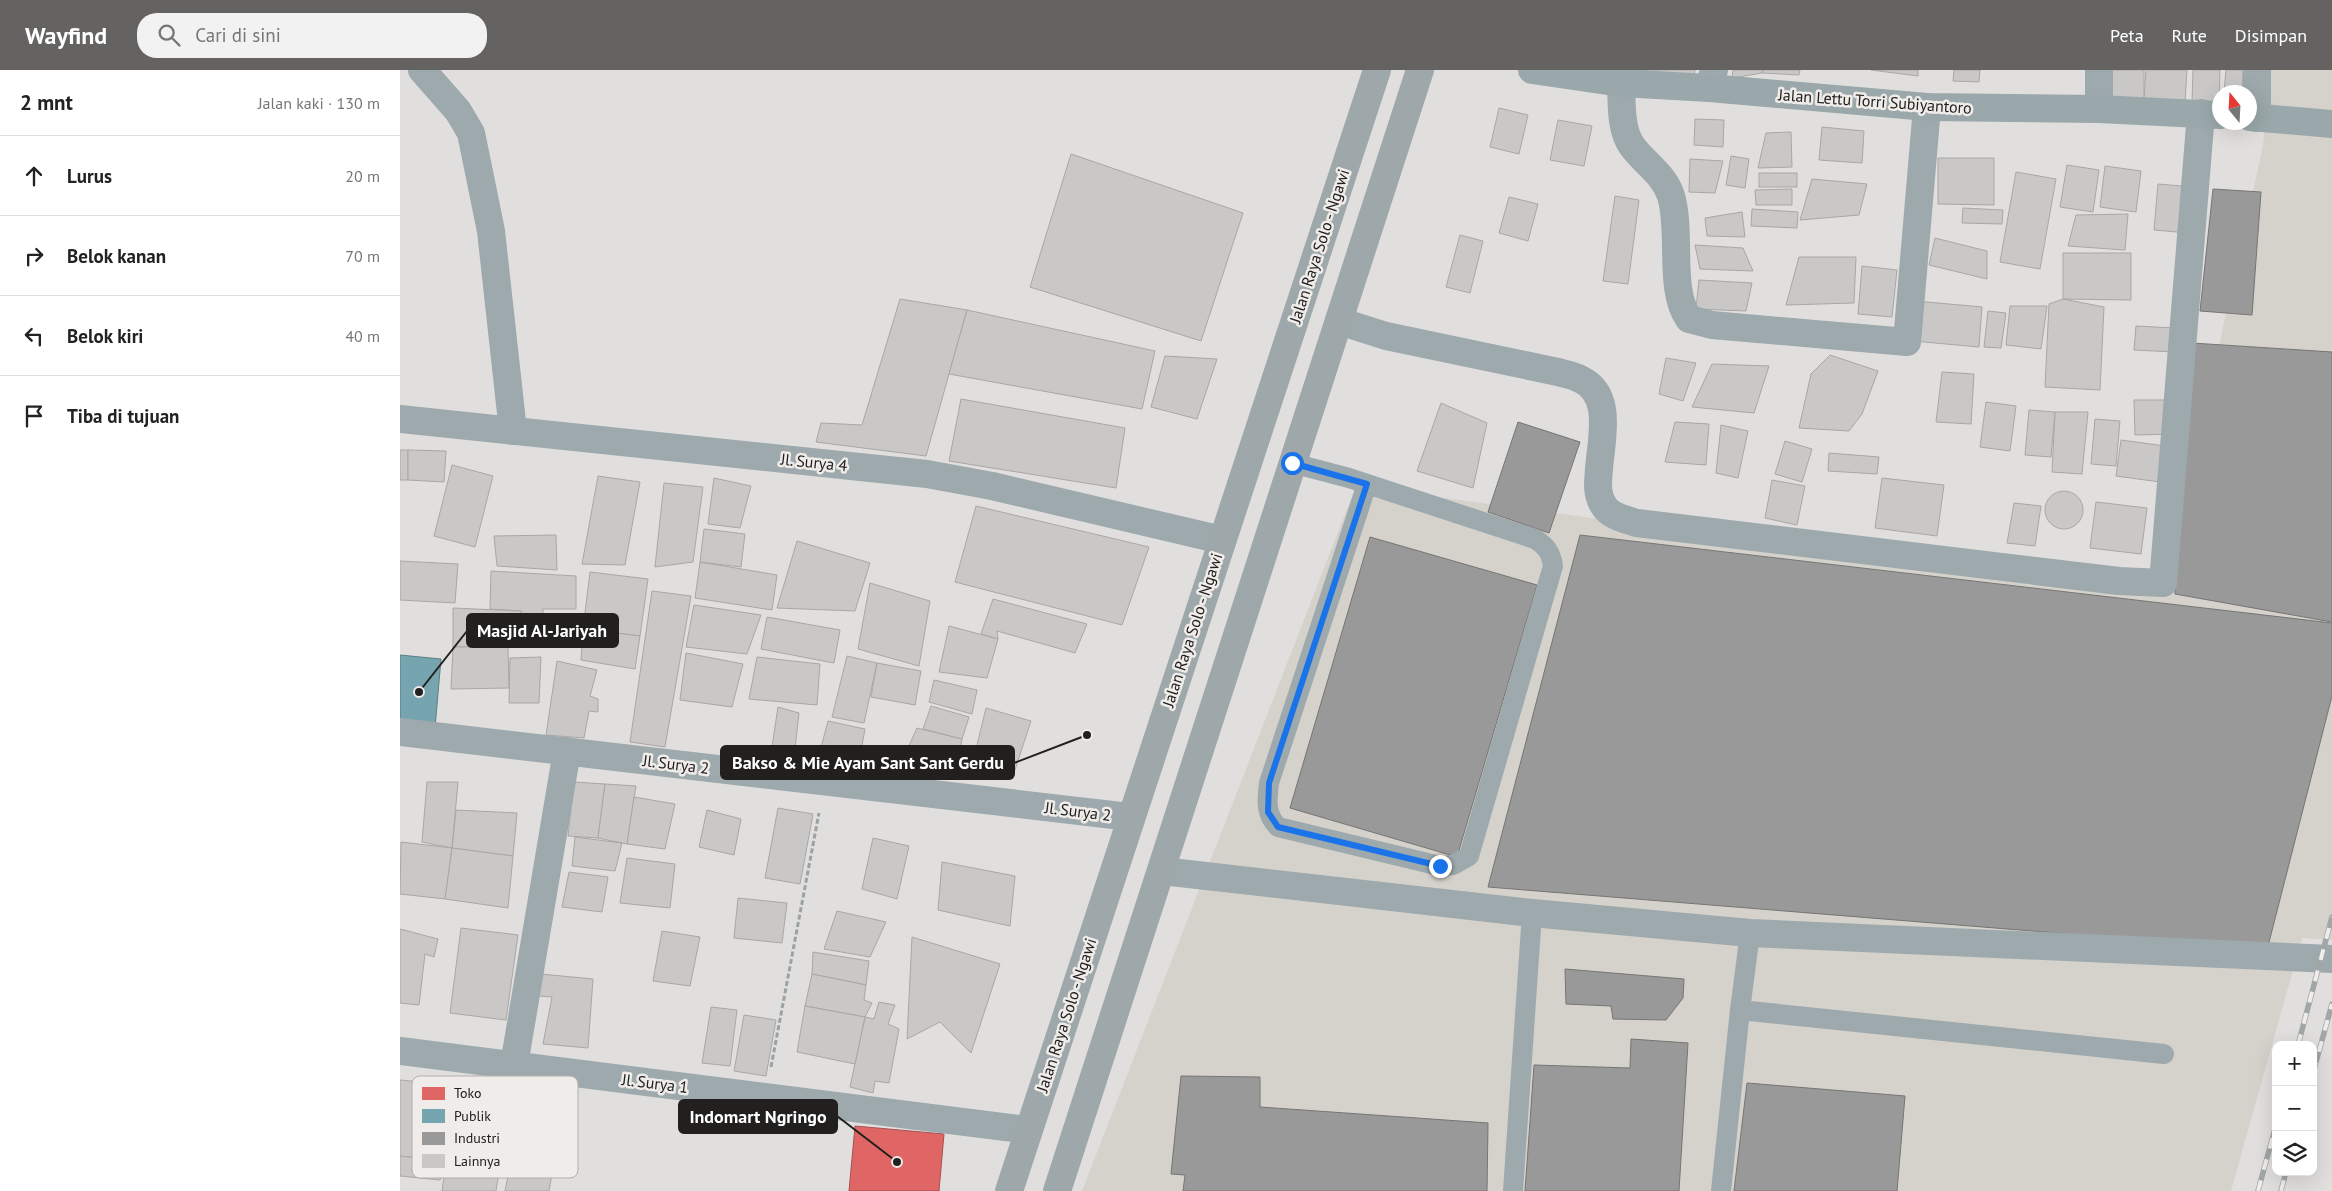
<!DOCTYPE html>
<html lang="id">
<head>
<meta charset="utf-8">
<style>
  :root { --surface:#fff; --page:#f2f2f2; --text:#222; --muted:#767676; --line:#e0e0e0; --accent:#646362 }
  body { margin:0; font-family:"PT Sans",sans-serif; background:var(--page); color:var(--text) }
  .controls { position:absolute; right:15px; bottom:15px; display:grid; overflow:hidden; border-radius:10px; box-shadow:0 5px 20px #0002 }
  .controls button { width:45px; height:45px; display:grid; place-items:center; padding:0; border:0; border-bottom:1px solid var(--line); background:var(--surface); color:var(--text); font:25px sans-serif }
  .compass { position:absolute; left:1812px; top:15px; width:45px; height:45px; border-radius:50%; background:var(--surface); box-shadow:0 5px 20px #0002; rotate:342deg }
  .stop { position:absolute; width:15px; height:15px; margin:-11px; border:4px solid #1a73e8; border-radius:50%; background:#fff }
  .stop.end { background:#1a73e8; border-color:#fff; box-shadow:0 1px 5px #0008 }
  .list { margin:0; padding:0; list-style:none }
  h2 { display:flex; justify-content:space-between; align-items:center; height:65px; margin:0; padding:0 20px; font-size:21px }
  h2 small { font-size:16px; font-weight:400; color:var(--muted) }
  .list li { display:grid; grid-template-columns:32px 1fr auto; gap:15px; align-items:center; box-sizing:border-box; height:80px; padding:0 20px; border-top:1px solid var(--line) }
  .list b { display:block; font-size:19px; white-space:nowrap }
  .list em { font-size:16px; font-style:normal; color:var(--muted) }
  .icon { flex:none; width:28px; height:28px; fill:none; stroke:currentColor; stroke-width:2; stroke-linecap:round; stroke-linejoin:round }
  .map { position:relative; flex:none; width:1932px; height:1121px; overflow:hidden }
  header { display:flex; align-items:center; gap:30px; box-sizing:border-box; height:70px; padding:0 25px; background:var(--accent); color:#fff }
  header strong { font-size:24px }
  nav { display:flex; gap:28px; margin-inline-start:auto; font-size:18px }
  .search { width:350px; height:45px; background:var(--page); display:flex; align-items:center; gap:12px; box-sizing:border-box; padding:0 18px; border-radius:20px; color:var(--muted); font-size:19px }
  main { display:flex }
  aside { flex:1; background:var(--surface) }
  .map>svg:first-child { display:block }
  .built { fill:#d5d1cb }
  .shops { fill:#e06666; stroke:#a75151 }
  .public { fill:#76a5af; stroke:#5c7d84 }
  .industry { fill:#999; stroke:#757574 }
  .building { fill:#c9c8c7; stroke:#a8a7a6 }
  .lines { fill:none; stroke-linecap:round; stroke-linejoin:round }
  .path { stroke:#9ba2a4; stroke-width:3; stroke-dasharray:5 2.5; stroke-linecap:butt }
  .service { stroke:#9da9ad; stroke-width:20 }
  .minor { stroke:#9da9ad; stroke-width:28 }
  .secondary { stroke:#9aa8ab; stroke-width:28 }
  .trunk { stroke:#9ea8aa; stroke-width:28 }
  .rail-casing { stroke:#a1a6a6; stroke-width:5.5 }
  .rail { stroke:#efece9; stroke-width:4; stroke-dasharray:11; stroke-linecap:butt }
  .route { stroke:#1a73e8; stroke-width:6 }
  .labels { text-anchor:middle; stroke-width:5; stroke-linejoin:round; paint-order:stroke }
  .street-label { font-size:16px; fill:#21201f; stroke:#efece9 }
  .key { fill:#efece9; stroke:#b1afac; stroke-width:1 }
  .key-label { font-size:14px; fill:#21201f }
  .leader { fill:none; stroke:#21201f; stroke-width:2 }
  .callout-dot { fill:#21201f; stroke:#efece9; stroke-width:2 }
  .callout { fill:#21201f; stroke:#21201f; stroke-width:2 }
  .callout-label { font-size:18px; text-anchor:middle; font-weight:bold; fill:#fff }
</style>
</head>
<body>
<header>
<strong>Wayfind</strong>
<div class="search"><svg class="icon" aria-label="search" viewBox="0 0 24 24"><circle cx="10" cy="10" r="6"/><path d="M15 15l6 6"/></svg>Cari di sini</div>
<nav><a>Peta</a><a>Rute</a><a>Disimpan</a></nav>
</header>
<main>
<aside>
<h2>2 mnt<small>Jalan kaki · 130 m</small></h2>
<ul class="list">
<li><svg class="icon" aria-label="ahead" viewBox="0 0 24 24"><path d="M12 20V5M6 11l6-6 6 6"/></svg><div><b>Lurus</b></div><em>20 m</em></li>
<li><svg class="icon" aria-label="right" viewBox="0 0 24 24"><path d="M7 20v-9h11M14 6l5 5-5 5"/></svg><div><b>Belok kanan</b></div><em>70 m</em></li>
<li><svg class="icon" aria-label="left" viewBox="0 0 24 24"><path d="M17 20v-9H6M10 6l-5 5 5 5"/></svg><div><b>Belok kiri</b></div><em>40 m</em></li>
<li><svg class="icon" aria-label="arrive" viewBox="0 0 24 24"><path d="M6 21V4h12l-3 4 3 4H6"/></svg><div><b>Tiba di tujuan</b></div></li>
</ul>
</aside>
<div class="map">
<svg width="1932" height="1121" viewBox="0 0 1932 1121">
  <rect width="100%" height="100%" fill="#e1dfdd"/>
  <path class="built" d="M 1869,0 L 1932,0 L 1932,870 L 1902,868 L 1831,1121 L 682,1121 L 956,416 L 1237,454 L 1766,516 L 1863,76 Z"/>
  <path class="shops" d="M 455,1056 L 544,1064 L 539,1121 L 449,1121 Z"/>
  <path class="public" d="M 0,585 L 41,589 L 35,658 L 0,654 Z"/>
  <g class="industry">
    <path d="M 1813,119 L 1861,122 L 1852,245 L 1800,241 Z"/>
    <path d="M 1792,273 L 1932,282 L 1932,552 L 1775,524 Z"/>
    <path d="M 1118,352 L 1180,372 L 1149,463 L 1088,442 Z"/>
    <path d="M 1180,465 L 1932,553 L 1932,626 L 1867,880 L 1088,817 Z"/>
    <path d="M 970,467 L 1137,515 L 1057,787 L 890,738 Z"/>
    <path d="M 1165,899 L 1284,909 L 1283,928 L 1266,950 L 1213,949 L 1211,936 L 1166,934 Z"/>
    <path d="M 1231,969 L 1288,973 L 1279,1121 L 1125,1121 L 1134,995 L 1230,998 Z"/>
    <path d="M 781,1006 L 860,1007 L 860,1037 L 1088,1053 L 1087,1121 L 783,1121 L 785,1105 L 771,1104 Z"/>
    <path d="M 1347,1013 L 1505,1026 L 1497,1121 L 1334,1121 Z"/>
  </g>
  <g class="building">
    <path d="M 1234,0 L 1295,0 L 1294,6 Z"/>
    <path d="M 1333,0 L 1363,0 L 1362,3 L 1332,8 Z"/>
    <path d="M 1363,0 L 1400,0 L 1399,5 L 1362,3 Z"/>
    <path d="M 1471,0 L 1518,0 L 1518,6 Z"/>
    <path d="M 1554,0 L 1580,0 L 1579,12 L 1553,11 Z"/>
    <path d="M 1707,0 L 1744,0 L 1744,29 L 1706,29 Z"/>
    <path d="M 1746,0 L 1787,0 L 1785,32 L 1744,29 Z"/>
    <path d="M 1793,0 L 1820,0 L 1819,33 L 1792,33 Z"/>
    <path d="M 1826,0 L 1843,0 L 1842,22 L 1824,22 Z"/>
    <path d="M 1099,38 L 1128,45 L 1119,84 L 1090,77 Z"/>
    <path d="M 1295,49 L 1324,50 L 1323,77 L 1294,75 Z"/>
    <path d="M 1158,50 L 1192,56 L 1184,96 L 1150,90 Z"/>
    <path d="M 1422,57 L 1464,61 L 1462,93 L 1419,90 Z"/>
    <path d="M 1391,62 L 1392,97 L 1358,98 L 1366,63 Z"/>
    <path d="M 671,84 L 843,143 L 801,271 L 630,217 Z"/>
    <path d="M 1331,86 L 1349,89 L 1345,118 L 1326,115 Z"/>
    <path d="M 1538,88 L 1594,88 L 1594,135 L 1538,134 Z"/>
    <path d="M 1290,89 L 1323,91 L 1315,123 L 1289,122 Z"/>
    <path d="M 1667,95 L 1699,100 L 1693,142 L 1660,137 Z"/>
    <path d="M 1705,96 L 1741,101 L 1736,142 L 1700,137 Z"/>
    <path d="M 1616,102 L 1656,109 L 1640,199 L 1600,192 Z"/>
    <rect x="1359" y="103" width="38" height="14"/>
    <path d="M 1412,109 L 1467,114 L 1459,145 L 1400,150 Z"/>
    <path d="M 1758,114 L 1793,117 L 1788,163 L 1754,160 Z"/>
    <path d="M 1392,119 L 1392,135 L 1356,135 L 1355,120 Z"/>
    <path d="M 1215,126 L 1239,130 L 1228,214 L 1203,211 Z"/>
    <path d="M 1109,127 L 1138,134 L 1128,171 L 1099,163 Z"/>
    <path d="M 1563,138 L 1603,140 L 1602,154 L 1562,153 Z"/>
    <path d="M 1352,139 L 1398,142 L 1397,158 L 1351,156 Z"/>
    <path d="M 1342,142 L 1345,167 L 1307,166 L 1305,148 Z"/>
    <path d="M 1728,144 L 1725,180 L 1668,176 L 1676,145 Z"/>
    <path d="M 1060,165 L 1083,171 L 1070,223 L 1046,217 Z"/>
    <path d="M 1535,168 L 1587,181 L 1587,209 L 1529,195 Z"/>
    <path d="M 1295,175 L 1343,178 L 1353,201 L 1300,199 Z"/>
    <path d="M 1663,183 L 1731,183 L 1731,230 L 1663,229 Z"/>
    <path d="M 1399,187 L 1456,187 L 1454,233 L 1386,235 Z"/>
    <path d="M 1462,196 L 1497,200 L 1492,247 L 1458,244 Z"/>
    <path d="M 1299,210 L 1352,213 L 1346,241 L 1296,239 Z"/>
    <path d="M 500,229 L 567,240 L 526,386 L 416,372 L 421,353 L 462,355 Z"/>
    <path d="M 1663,229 L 1704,237 L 1700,320 L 1645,317 L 1649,234 Z"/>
    <path d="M 1516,231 L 1582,237 L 1579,277 L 1513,271 Z"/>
    <path d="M 1610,236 L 1647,236 L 1641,279 L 1606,275 Z"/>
    <path d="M 567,240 L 755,281 L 742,339 L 549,304 Z"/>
    <path d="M 1588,241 L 1606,243 L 1601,278 L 1584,277 Z"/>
    <path d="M 1736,256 L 1775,258 L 1774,282 L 1734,280 Z"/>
    <path d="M 1430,285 L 1478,301 L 1462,344 L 1449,361 L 1399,358 L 1411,304 Z"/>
    <path d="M 765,286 L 817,289 L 797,349 L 751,337 Z"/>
    <path d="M 1266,288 L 1296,293 L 1283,331 L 1259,324 Z"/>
    <path d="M 1312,294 L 1369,296 L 1354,343 L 1292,337 Z"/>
    <path d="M 1542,302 L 1574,304 L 1571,354 L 1536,352 Z"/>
    <path d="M 561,329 L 725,358 L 716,418 L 549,391 Z"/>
    <path d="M 1734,330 L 1773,330 L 1773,364 L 1735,365 Z"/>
    <path d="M 1586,332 L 1616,336 L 1610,381 L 1580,377 Z"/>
    <path d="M 1041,333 L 1087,353 L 1073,418 L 1017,401 Z"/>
    <path d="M 1629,340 L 1655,342 L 1651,387 L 1625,385 Z"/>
    <path d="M 1655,342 L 1688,342 L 1682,404 L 1652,402 Z"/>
    <path d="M 1695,349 L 1720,351 L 1716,396 L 1691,394 Z"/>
    <path d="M 1275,352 L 1309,354 L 1306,395 L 1265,392 Z"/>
    <path d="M 1321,355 L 1348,361 L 1338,408 L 1316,403 Z"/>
    <path d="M 1721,370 L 1765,376 L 1760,412 L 1716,406 Z"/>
    <path d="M 1385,371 L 1412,379 L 1402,412 L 1375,404 Z"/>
    <rect x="0" y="380" width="8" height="30"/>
    <path d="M 8,380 L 46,381 L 44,412 L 8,410 Z"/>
    <path d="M 1429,383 L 1479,387 L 1477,404 L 1428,401 Z"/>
    <path d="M 52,395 L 93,406 L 75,477 L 34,466 Z"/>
    <path d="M 198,406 L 240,412 L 225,495 L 182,494 Z"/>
    <path d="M 314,408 L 351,416 L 340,458 L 308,454 Z"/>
    <path d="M 1482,408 L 1544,415 L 1537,466 L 1475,458 Z"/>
    <path d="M 1372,410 L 1405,416 L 1397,455 L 1365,448 Z"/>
    <path d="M 264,413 L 303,417 L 293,492 L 255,497 Z"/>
    <circle cx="1664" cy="440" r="19"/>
    <path d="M 1696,432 L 1747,438 L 1741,484 L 1690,478 Z"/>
    <path d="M 1614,433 L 1641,436 L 1635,476 L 1607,473 Z"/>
    <path d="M 576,436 L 749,477 L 722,555 L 555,512 Z"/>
    <path d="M 304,459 L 345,464 L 341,497 L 300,492 Z"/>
    <path d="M 156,465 L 157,500 L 97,496 L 94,466 Z"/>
    <path d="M 397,471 L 470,493 L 455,541 L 377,538 Z"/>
    <path d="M 0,491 L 58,494 L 55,533 L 0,530 Z"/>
    <path d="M 300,492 L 377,505 L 372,540 L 295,528 Z"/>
    <path d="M 91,501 L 176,506 L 176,539 L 143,539 L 143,565 L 122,567 L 121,541 L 90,539 Z"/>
    <path d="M 190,502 L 248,509 L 240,566 L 183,559 Z"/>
    <path d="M 470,513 L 530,531 L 519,596 L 458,579 Z"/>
    <path d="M 252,521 L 291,526 L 265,677 L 230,672 Z"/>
    <path d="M 593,529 L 687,554 L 675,583 L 597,561 L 598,569 L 581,564 Z"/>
    <path d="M 294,535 L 361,545 L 347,584 L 286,577 Z"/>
    <path d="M 53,538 L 121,541 L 123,577 L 53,577 Z"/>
    <path d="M 367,547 L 440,560 L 434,593 L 361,579 Z"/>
    <path d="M 549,556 L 598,569 L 587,608 L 539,602 Z"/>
    <path d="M 183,559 L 240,566 L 235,599 L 181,590 Z"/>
    <path d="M 53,577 L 108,577 L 109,618 L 51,619 Z"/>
    <path d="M 286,583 L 343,594 L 332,637 L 280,630 Z"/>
    <path d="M 447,586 L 477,593 L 464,653 L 432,647 Z"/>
    <path d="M 141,587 L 139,633 L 109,633 L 110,588 Z"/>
    <path d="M 357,587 L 420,594 L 417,635 L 349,629 Z"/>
    <path d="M 157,591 L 197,600 L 190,626 L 198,629 L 198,642 L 189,641 L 184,668 L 146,665 Z"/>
    <path d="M 477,593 L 521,601 L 515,635 L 471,627 Z"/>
    <path d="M 534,610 L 577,620 L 572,644 L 529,632 Z"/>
    <path d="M 531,636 L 569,647 L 562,669 L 523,659 Z"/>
    <path d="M 378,637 L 399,643 L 394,688 L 370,690 Z"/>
    <path d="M 586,638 L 631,651 L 612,709 L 571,700 Z"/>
    <path d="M 428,651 L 465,659 L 456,708 L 414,704 Z"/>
    <path d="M 517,658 L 562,669 L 557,695 L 526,692 L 519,709 L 498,700 Z"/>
    <path d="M 27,712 L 58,712 L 52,778 L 22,772 Z"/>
    <path d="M 174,712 L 205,714 L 198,768 L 168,766 Z"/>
    <path d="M 205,714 L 236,716 L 227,774 L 198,768 Z"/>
    <path d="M 234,727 L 275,734 L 265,779 L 227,774 Z"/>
    <path d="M 378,738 L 413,744 L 400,814 L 365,808 Z"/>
    <path d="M 56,740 L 117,743 L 113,786 L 52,778 Z"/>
    <path d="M 307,740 L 341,749 L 334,785 L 299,777 Z"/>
    <path d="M 175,767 L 222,773 L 215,801 L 172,796 Z"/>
    <path d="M 473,768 L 509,776 L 497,829 L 462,819 Z"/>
    <path d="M 1,772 L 52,778 L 45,829 L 0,824 Z"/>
    <path d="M 52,778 L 113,786 L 108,838 L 45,829 Z"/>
    <path d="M 227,788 L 275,794 L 270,838 L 220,833 Z"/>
    <path d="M 542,792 L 615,806 L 610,856 L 538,840 Z"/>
    <path d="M 169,802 L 208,807 L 202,842 L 162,837 Z"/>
    <path d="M 338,828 L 387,833 L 382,873 L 334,868 Z"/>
    <path d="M 437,841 L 486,852 L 470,887 L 424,879 Z"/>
    <path d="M 61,858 L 118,865 L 106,950 L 50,943 Z"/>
    <path d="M 0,859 L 38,869 L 34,887 L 25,884 L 19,935 L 0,933 Z"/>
    <path d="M 262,861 L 300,867 L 290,916 L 253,911 Z"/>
    <path d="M 512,867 L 600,894 L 571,983 L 540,952 L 507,969 Z"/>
    <path d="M 413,882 L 469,891 L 466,915 L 412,904 Z"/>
    <path d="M 141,904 L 193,909 L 188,978 L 143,974 L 152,927 L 139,926 Z"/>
    <path d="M 412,904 L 466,915 L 464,930 L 472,933 L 465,947 L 405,936 Z"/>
    <path d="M 479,932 L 495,935 L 488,954 L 499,959 L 489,1013 L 475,1011 L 473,1023 L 450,1017 L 465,947 L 474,949 Z"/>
    <path d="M 405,936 L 465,947 L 455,994 L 397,982 Z"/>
    <path d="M 311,937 L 337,940 L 330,996 L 302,993 Z"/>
    <path d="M 344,945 L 376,950 L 366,1006 L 334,1001 Z"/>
    <path d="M 0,1010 L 32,1013 L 25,1089 L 0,1086 Z"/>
    <path d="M 0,1086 L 25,1089 L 46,1092 L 40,1110 L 0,1106 Z"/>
    <path d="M 46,1092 L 100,1096 L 96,1121 L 42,1121 Z"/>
    <path d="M 109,1101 L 152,1104 L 149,1121 L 105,1121 Z"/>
  </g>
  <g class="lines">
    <path class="path" d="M 371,997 L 419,743"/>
    <g class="service">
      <path d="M 892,393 L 949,408 L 1135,469 C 1146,476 1151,482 1153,496 L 1069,786 L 1053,795 L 1040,796 L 878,757 C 865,744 867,730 869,713 L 967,414"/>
      <path d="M 1350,863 L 1340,940 L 1764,984"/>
      <path d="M 1113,1121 L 1132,843"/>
      <path d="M 1321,1121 L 1340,940"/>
    </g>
    <g class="minor">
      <path d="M 22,0 L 58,41 L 71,63 L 91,161 L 113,361"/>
      <path d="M 1857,0 L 1857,48"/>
      <path d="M 1221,13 C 1222,33 1220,59 1232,76 C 1245,94 1264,104 1271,126 C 1282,163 1268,220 1289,249 L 1312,255 L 1507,272 L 1527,37"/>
      <path d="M 1309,18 L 1314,0"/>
      <path d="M 1699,39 L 1699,0"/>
      <path d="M 939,251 L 986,266 L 1158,302 C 1165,304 1173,305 1180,309 C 1214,324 1201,370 1199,399 C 1198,412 1196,424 1204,436 C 1210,446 1226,450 1237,453 L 1719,511 L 1763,513 L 1801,43"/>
      <path d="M 0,349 L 527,404 L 592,416 L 822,470"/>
      <path d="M 0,662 L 730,747"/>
      <path d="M 762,801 L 1132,843 L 1350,863 L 1932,889"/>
      <path d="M 0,981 L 628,1060"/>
      <path d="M 114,995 L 167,681"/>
    </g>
    <g class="secondary">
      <path d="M 1132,0 L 1221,13 L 1309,18 L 1527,37 L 1699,39 L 1820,45"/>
      <path d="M 1850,47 L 1932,54"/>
    </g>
    <g class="trunk">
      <path d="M 609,1121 L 977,0"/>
      <path d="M 657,1121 L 1020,0"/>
    </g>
    <defs>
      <g id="rail">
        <path d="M 1898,975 L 1932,847"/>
        <path d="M 1913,1003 L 1932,934"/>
        <path d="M 1858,1121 L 1876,1055"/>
        <path d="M 1881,1121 L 1886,1102"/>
      </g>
    </defs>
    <use href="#rail" class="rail-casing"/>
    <use href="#rail" class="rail"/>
  </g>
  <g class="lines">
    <path class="route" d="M 892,393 L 967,414 L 869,713 L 868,742 L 878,757 L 1040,796"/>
  </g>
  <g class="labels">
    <g class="street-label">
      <text transform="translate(1475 31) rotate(4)" y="6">Jalan Lettu Torri Subiyantoro</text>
      <text transform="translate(919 176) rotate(-72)" y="6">Jalan Raya Solo - Ngawi</text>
      <text transform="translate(414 392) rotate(6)" y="6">Jl. Surya 4</text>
      <text transform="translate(792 560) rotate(-72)" y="6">Jalan Raya Solo - Ngawi</text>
      <text transform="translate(276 694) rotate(7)" y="6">Jl. Surya 2</text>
      <text transform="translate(678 741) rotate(7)" y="6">Jl. Surya 2</text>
      <text transform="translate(666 945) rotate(-72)" y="6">Jalan Raya Solo - Ngawi</text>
      <text transform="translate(255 1013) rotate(7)" y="6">Jl. Surya 1</text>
    </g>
  </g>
  <rect x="12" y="1006" width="166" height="102" rx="8" class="key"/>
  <rect x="22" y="1017" width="23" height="13" fill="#e06666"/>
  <rect x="22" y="1039" width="23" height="14" fill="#76a5af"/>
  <rect x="22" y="1062" width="23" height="13" fill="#999"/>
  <rect x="22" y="1084" width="23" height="14" fill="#c9c8c7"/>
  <g class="key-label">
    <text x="54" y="1028">Toko</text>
    <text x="54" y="1051">Publik</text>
    <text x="54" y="1073">Industri</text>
    <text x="54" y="1096">Lainnya</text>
  </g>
  <path class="leader" d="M19 622L67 561M687 665L614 693M497 1092L437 1046"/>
  <g class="callout-dot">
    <circle cx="19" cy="622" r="5"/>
    <circle cx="687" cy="665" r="5"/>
    <circle cx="497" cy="1092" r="5"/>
  </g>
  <g class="callout">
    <rect x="67" y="544" width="151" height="33" rx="5"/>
    <rect x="321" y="676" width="293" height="33" rx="5"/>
    <rect x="279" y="1030" width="158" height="33" rx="5"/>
  </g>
  <g class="callout-label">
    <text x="142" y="567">Masjid Al-Jariyah</text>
    <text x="468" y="699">Bakso &amp; Mie Ayam Sant Sant Gerdu</text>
    <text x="358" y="1053">Indomart Ngringo</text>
  </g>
</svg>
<div class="controls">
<button>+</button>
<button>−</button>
<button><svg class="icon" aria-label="layers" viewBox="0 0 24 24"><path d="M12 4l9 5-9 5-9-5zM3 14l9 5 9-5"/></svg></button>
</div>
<svg class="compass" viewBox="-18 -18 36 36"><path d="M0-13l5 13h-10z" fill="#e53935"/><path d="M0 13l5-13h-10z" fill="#767676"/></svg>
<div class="stop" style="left:892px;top:393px"></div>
<div class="stop end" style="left:1040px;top:796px"></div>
</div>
</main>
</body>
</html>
